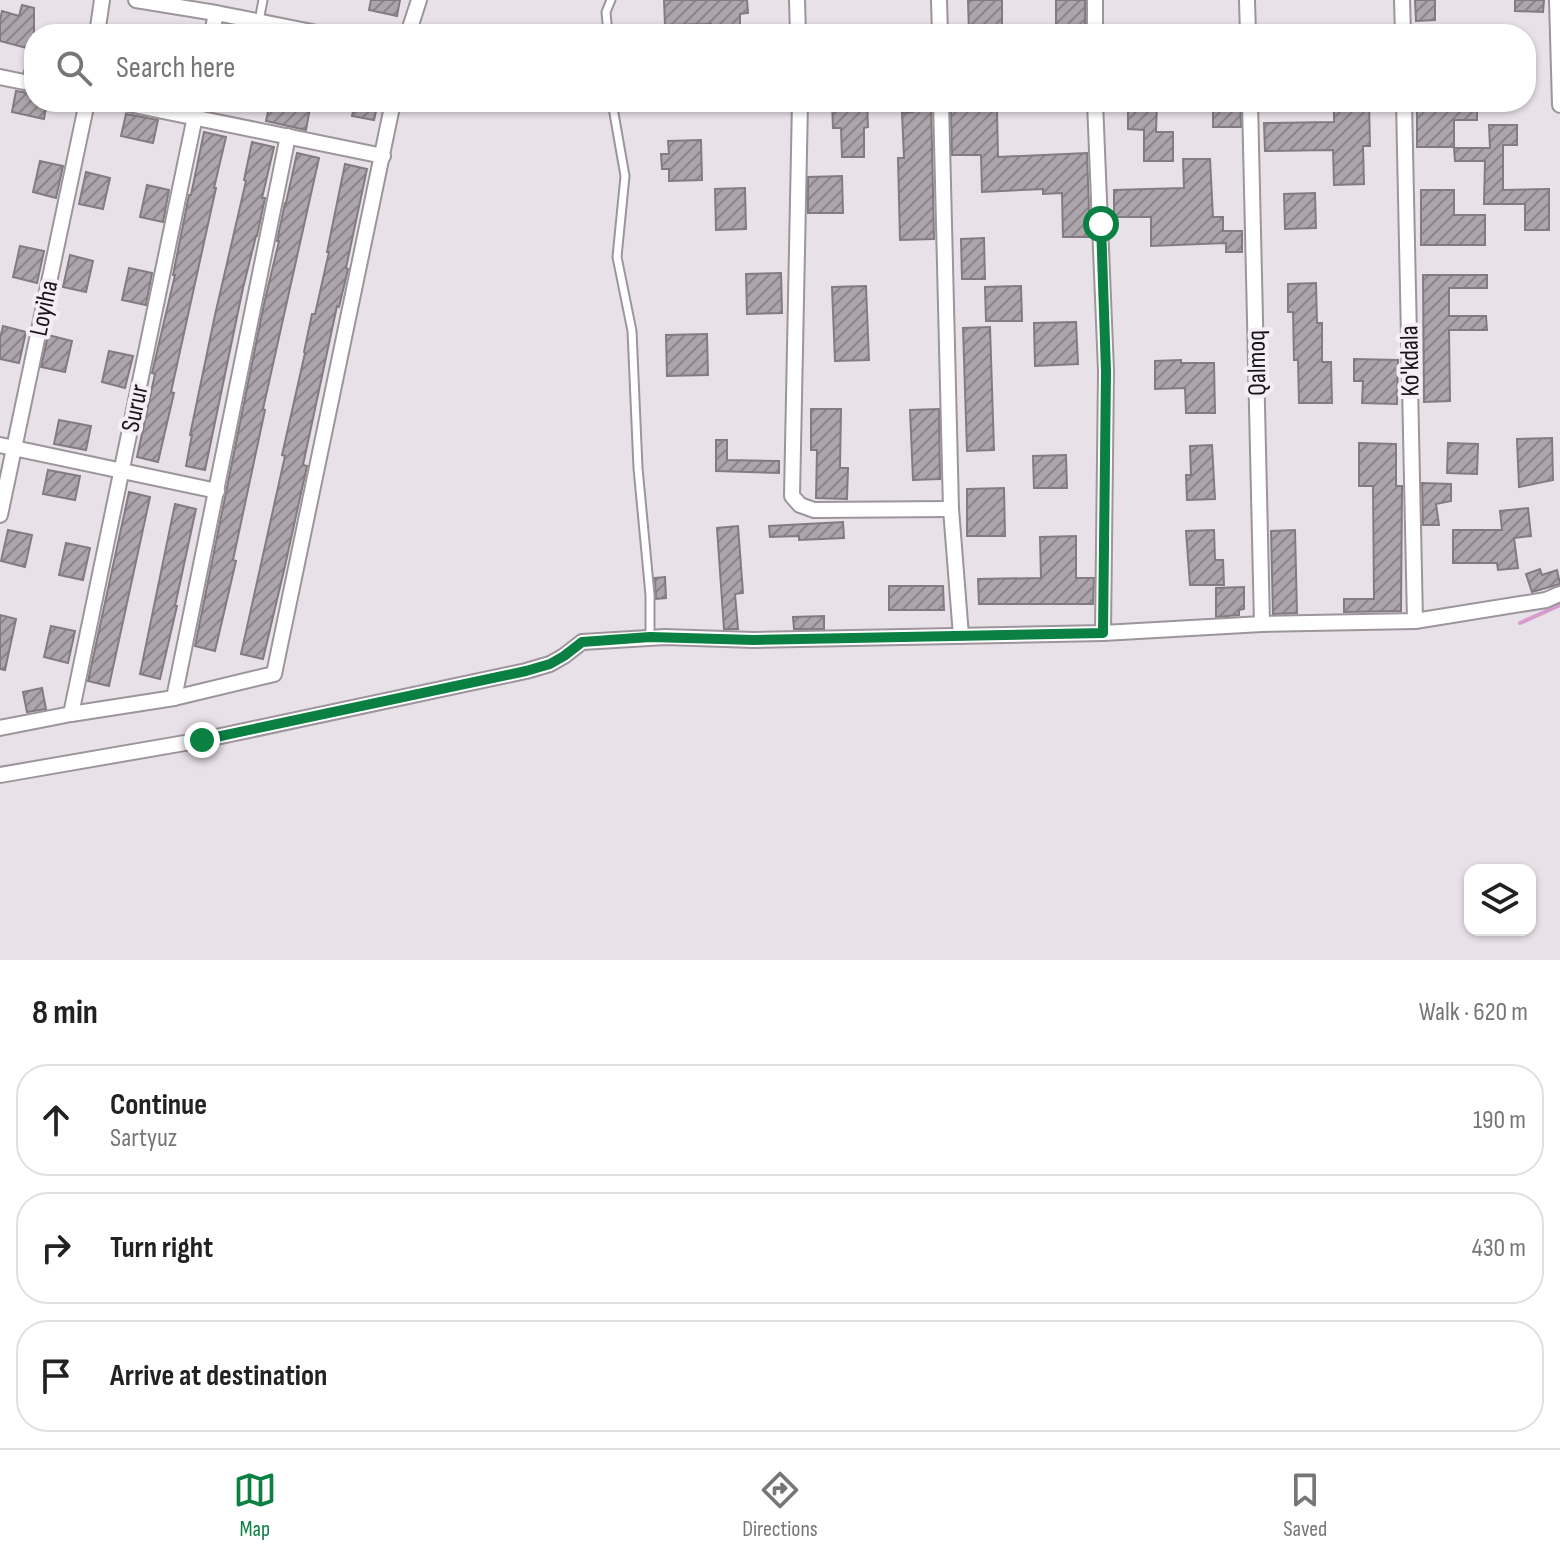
<!DOCTYPE html>
<html lang="en">
<head>
<meta charset="utf-8">
<style>
  :root { --surface:#fff; --page:#f6f6f6; --text:#222; --muted:#767676; --line:#e0e0e0; --accent:#0b8043 }
  body { margin:0; font-family:"Sofia Sans Condensed",sans-serif; background:var(--page); color:var(--text) }
  .controls { position:absolute; right:24px; bottom:24px; display:grid; overflow:hidden; border-radius:16px; box-shadow:0 2px 6px #0004 }
  .controls button { width:72px; height:72px; display:grid; place-items:center; padding:0; border:0; border-bottom:2px solid var(--line); background:var(--surface); color:var(--text); font:40px sans-serif }
  .stop { position:absolute; width:24px; height:24px; margin:-18px; border:6px solid #0b8043; border-radius:50%; background:#fff }
  .stop.end { background:#0b8043; border-color:#fff; box-shadow:0 2px 8px #0008 }
  .list { margin:0; padding:0; list-style:none }
  h2 { display:flex; justify-content:space-between; align-items:center; height:104px; margin:0; padding:0 32px; font-size:34px }
  h2 small { font-size:26px; font-weight:400; color:var(--muted) }
  .list li { display:grid; grid-template-columns:52px 1fr auto; gap:24px; align-items:center; box-sizing:border-box; height:112px; margin:0 16px 16px; padding:0 16px; border:2px solid var(--line); border-radius:32px }
  .list b { display:block; font-size:30px; white-space:nowrap }
  .list p { margin:0; font-size:26px; white-space:nowrap; color:var(--muted) }
  .list em { font-size:26px; font-style:normal; color:var(--muted) }
  .icon { flex:none; width:44px; height:44px; fill:none; stroke:currentColor; stroke-width:2; stroke-linecap:round; stroke-linejoin:round }
  .map { position:relative; flex:none; width:1560px; height:960px; overflow:hidden }
  .search { position:absolute; background:var(--surface); box-shadow:0 2px 6px #0004; left:24px; right:24px; top:24px; height:88px; display:flex; align-items:center; gap:20px; box-sizing:border-box; padding:0 28px; border-radius:32px; color:var(--muted); font-size:30px }
  .sheet { height:488px; background:var(--surface) }
  nav { display:flex; justify-content:space-around; align-items:center; box-sizing:border-box; height:112px; border-top:2px solid var(--line); background:var(--surface); font-size:22px; color:var(--muted) }
  nav a { display:grid; justify-items:center; gap:4px }
  nav .on { color:var(--accent) }
  .map>svg:first-child { display:block }
  .lines { fill:none; stroke-linecap:round; stroke-linejoin:round }
  .stream { stroke:#d69cd0; stroke-width:4 }
  .building { fill:url(#building-hatch); stroke:#827b81; stroke-width:2 }
  .lane-casing { stroke:#9c959b; stroke-width:11 }
  .street-casing { stroke:#9c959b; stroke-width:18 }
  .lane { stroke:#fff; stroke-width:7 }
  .street { stroke:#fff; stroke-width:14 }
  .route { stroke:#0b8043; stroke-width:10 }
  .labels { text-anchor:middle; stroke-width:8; stroke-linejoin:round; paint-order:stroke }
  .street-label { font-size:26px; fill:#161416; stroke:#f6eef5 }
</style>
</head>
<body>
<div class="map">
<svg width="1560" height="960" viewBox="0 0 1560 960">
  <defs>
    <pattern id="building-hatch" width="6" height="6" patternUnits="userSpaceOnUse" patternTransform="scale(2)"><rect width="6" height="6" fill="#aca5ab"/><path d="M-1 1l2-2M0 6l6-6M5 7l2-2" fill="none" stroke="#8b858a"/></pattern>
  </defs>
  <rect width="100%" height="100%" fill="#e9e1e8"/>
  <g class="lines">
    <path class="stream" d="M 1520,623 L 1560,605"/>
  </g>
  <g class="building">
    <path d="M 371,0 L 400,0 L 397,16 L 369,10 Z"/>
    <path d="M 664,0 L 747,0 L 748,13 L 740,14 L 740,34 L 711,34 L 711,24 L 665,25 Z"/>
    <path d="M 968,0 L 1002,0 L 1002,25 L 986,25 L 986,34 L 969,34 Z"/>
    <rect x="1056" y="0" width="29" height="25"/>
    <path d="M 1415,0 L 1435,0 L 1435,20 L 1416,21 Z"/>
    <path d="M 1515,0 L 1544,0 L 1543,12 L 1515,11 Z"/>
    <path d="M 22,5 L 34,8 L 34,50 L 0,41 L 0,20 L 2,11 L 19,16 Z"/>
    <path d="M 30,50 L 34,51 L 34,74 L 24,72 Z"/>
    <path d="M 16,91 L 34,94 L 34,102 L 47,102 L 44,119 L 12,112 Z"/>
    <path d="M 270,102 L 284,102 L 310,108 L 306,130 L 266,121 Z"/>
    <path d="M 355,102 L 378,102 L 374,120 L 352,116 Z"/>
    <path d="M 832,102 L 867,102 L 868,127 L 864,128 L 864,157 L 842,157 L 841,128 L 833,128 Z"/>
    <path d="M 913,102 L 931,102 L 934,239 L 900,240 L 898,158 L 904,158 L 902,113 L 913,112 Z"/>
    <path d="M 1213,102 L 1240,102 L 1241,127 L 1213,127 Z"/>
    <path d="M 1339,102 L 1369,102 L 1370,146 L 1363,146 L 1364,184 L 1334,185 L 1333,150 L 1265,151 L 1264,123 L 1334,122 L 1334,109 L 1340,109 Z"/>
    <path d="M 1417,102 L 1446,102 L 1446,106 L 1477,106 L 1477,120 L 1454,120 L 1454,147 L 1417,147 Z"/>
    <path d="M 1128,103 L 1157,104 L 1156,132 L 1173,132 L 1173,161 L 1144,161 L 1144,130 L 1128,129 Z"/>
    <path d="M 997,110 L 998,157 L 1087,153 L 1090,237 L 1063,237 L 1062,193 L 1043,194 L 1043,189 L 982,192 L 981,155 L 952,155 L 951,111 Z"/>
    <path d="M 126,114 L 158,120 L 153,143 L 121,136 Z"/>
    <path d="M 1489,125 L 1517,125 L 1517,145 L 1503,145 L 1503,190 L 1549,189 L 1549,230 L 1525,230 L 1525,204 L 1484,204 L 1485,161 L 1455,161 L 1454,148 L 1490,148 Z"/>
    <path d="M 204,132 L 226,137 L 214,188 L 216,188 L 171,392 L 174,393 L 158,462 L 137,457 L 155,374 L 152,373 L 175,275 L 173,275 L 189,195 L 191,195 Z"/>
    <path d="M 701,140 L 702,180 L 669,181 L 669,169 L 662,169 L 661,154 L 669,154 L 668,141 Z"/>
    <path d="M 252,142 L 274,147 L 262,198 L 265,198 L 257,236 L 256,236 L 243,288 L 205,470 L 186,466 L 192,435 L 190,435 L 215,315 L 246,181 L 244,180 Z"/>
    <path d="M 297,153 L 319,158 L 263,409 L 265,410 L 233,560 L 236,561 L 215,651 L 195,646 L 264,304 L 279,241 L 277,241 L 285,203 L 286,203 Z"/>
    <path d="M 1183,159 L 1210,159 L 1213,217 L 1223,217 L 1223,231 L 1242,231 L 1242,252 L 1226,252 L 1226,243 L 1151,246 L 1151,217 L 1114,217 L 1114,190 L 1184,188 Z"/>
    <path d="M 40,161 L 63,166 L 56,198 L 33,192 Z"/>
    <path d="M 345,164 L 367,169 L 346,268 L 348,269 L 339,307 L 337,306 L 303,465 L 307,466 L 285,566 L 263,659 L 241,654 L 285,456 L 282,455 L 305,353 L 304,352 L 312,314 L 315,314 L 329,252 L 327,252 Z"/>
    <path d="M 86,172 L 110,178 L 103,209 L 79,204 Z"/>
    <path d="M 842,176 L 843,213 L 808,213 L 808,177 Z"/>
    <path d="M 147,185 L 169,190 L 163,222 L 140,217 Z"/>
    <path d="M 745,188 L 746,229 L 716,230 L 715,189 Z"/>
    <path d="M 1421,190 L 1454,190 L 1454,215 L 1485,215 L 1485,245 L 1421,245 Z"/>
    <path d="M 1315,193 L 1316,228 L 1285,229 L 1284,194 Z"/>
    <path d="M 984,238 L 985,279 L 962,279 L 961,239 Z"/>
    <path d="M 20,246 L 44,251 L 37,283 L 13,277 Z"/>
    <path d="M 70,255 L 93,261 L 86,292 L 63,287 Z"/>
    <path d="M 129,268 L 152,273 L 146,305 L 122,300 Z"/>
    <path d="M 781,273 L 782,313 L 747,314 L 746,274 Z"/>
    <path d="M 1423,275 L 1487,275 L 1487,288 L 1449,288 L 1449,316 L 1486,316 L 1487,330 L 1449,330 L 1450,401 L 1424,402 Z"/>
    <path d="M 1316,283 L 1317,323 L 1322,323 L 1322,362 L 1331,362 L 1332,403 L 1299,403 L 1298,360 L 1294,360 L 1293,312 L 1288,312 L 1288,284 Z"/>
    <path d="M 866,286 L 869,360 L 835,361 L 832,287 Z"/>
    <path d="M 1021,286 L 1022,321 L 986,321 L 985,287 Z"/>
    <path d="M 1076,322 L 1078,364 L 1035,366 L 1034,323 Z"/>
    <path d="M 3,326 L 26,332 L 19,363 L 0,359 L 0,338 Z"/>
    <path d="M 990,327 L 994,450 L 967,451 L 963,328 Z"/>
    <path d="M 707,334 L 708,375 L 667,376 L 666,335 Z"/>
    <path d="M 48,335 L 72,341 L 65,372 L 41,367 Z"/>
    <path d="M 109,351 L 133,356 L 125,388 L 102,382 Z"/>
    <path d="M 1354,359 L 1398,360 L 1397,404 L 1362,403 L 1363,381 L 1354,381 Z"/>
    <path d="M 1181,360 L 1181,363 L 1214,363 L 1215,413 L 1186,413 L 1185,388 L 1155,389 L 1155,361 Z"/>
    <path d="M 811,409 L 841,409 L 840,468 L 848,468 L 847,499 L 816,498 L 817,450 L 811,450 Z"/>
    <path d="M 939,409 L 940,479 L 913,480 L 910,410 Z"/>
    <path d="M 59,420 L 91,426 L 86,450 L 54,444 Z"/>
    <path d="M 1552,438 L 1553,480 L 1519,487 L 1517,439 Z"/>
    <path d="M 716,440 L 727,440 L 727,460 L 779,461 L 779,473 L 716,471 Z"/>
    <path d="M 1359,443 L 1396,444 L 1396,486 L 1402,486 L 1401,611 L 1344,612 L 1344,599 L 1374,599 L 1373,486 L 1359,486 Z"/>
    <path d="M 1448,443 L 1478,444 L 1477,474 L 1447,473 Z"/>
    <path d="M 1212,445 L 1215,499 L 1187,500 L 1186,475 L 1191,475 L 1190,446 Z"/>
    <path d="M 1066,455 L 1067,488 L 1034,488 L 1033,456 Z"/>
    <path d="M 48,470 L 80,476 L 75,500 L 43,494 Z"/>
    <path d="M 1422,483 L 1451,484 L 1451,501 L 1436,504 L 1439,525 L 1423,525 Z"/>
    <path d="M 1004,488 L 1005,536 L 967,536 L 967,489 Z"/>
    <path d="M 129,492 L 150,497 L 109,686 L 88,681 Z"/>
    <path d="M 175,504 L 196,509 L 175,606 L 177,606 L 160,679 L 140,674 Z"/>
    <path d="M 1528,508 L 1531,536 L 1514,538 L 1518,568 L 1498,570 L 1497,563 L 1453,563 L 1453,530 L 1502,530 L 1500,511 Z"/>
    <path d="M 843,522 L 844,538 L 799,540 L 799,536 L 770,537 L 769,526 Z"/>
    <path d="M 738,526 L 743,593 L 735,594 L 738,629 L 724,629 L 717,528 Z"/>
    <path d="M 8,530 L 32,535 L 25,567 L 1,561 Z"/>
    <path d="M 1214,530 L 1215,560 L 1223,560 L 1224,585 L 1190,585 L 1186,531 Z"/>
    <path d="M 1295,530 L 1297,613 L 1273,614 L 1271,531 Z"/>
    <path d="M 1076,536 L 1076,578 L 1094,578 L 1093,604 L 979,604 L 978,579 L 1041,578 L 1040,537 Z"/>
    <path d="M 66,543 L 90,548 L 83,580 L 59,575 Z"/>
    <path d="M 1540,569 L 1542,575 L 1557,570 L 1560,584 L 1532,592 L 1526,574 Z"/>
    <path d="M 665,577 L 666,598 L 656,599 L 655,578 Z"/>
    <path d="M 889,586 L 943,586 L 944,610 L 889,610 Z"/>
    <path d="M 1244,587 L 1244,609 L 1239,610 L 1239,615 L 1216,617 L 1216,588 Z"/>
    <path d="M 0,615 L 16,619 L 5,670 L 0,669 Z"/>
    <path d="M 824,616 L 824,629 L 794,629 L 793,617 Z"/>
    <path d="M 51,626 L 75,631 L 68,663 L 44,657 Z"/>
    <path d="M 42,688 L 46,709 L 27,712 L 23,692 Z"/>
  </g>
  <g class="lines">
    <defs>
      <g id="lane">
        <path d="M 259,21 L 263,0"/>
        <path d="M 608,34 L 606,12 L 611,0"/>
        <path d="M 612,102 L 625,176 L 617,257 L 632,331 L 638,468 L 650,595 L 650,637"/>
      </g>
      <g id="street">
        <path d="M 136,0 L 216,13 L 322,34"/>
        <path d="M 797,0 L 798,34"/>
        <path d="M 939,0 L 940,34"/>
        <path d="M 1095,0 L 1095,34"/>
        <path d="M 1247,0 L 1248,34"/>
        <path d="M 1402,0 L 1403,34"/>
        <path d="M 1557,0 L 1560,105"/>
        <path d="M 97,34 L 102,0"/>
        <path d="M 212,34 L 216,13"/>
        <path d="M 408,34 L 419,0"/>
        <path d="M 0,77 L 34,84"/>
        <path d="M 119,102 L 383,156"/>
        <path d="M 800,102 L 792,496 L 800,505 L 814,510 L 951,509"/>
        <path d="M 941,102 L 951,509 L 961,636"/>
        <path d="M 1095,102 L 1106,371 L 1103,633"/>
        <path d="M 1250,102 L 1262,624"/>
        <path d="M 1404,102 L 1415,621"/>
        <path d="M 0,445 L 217,491"/>
        <path d="M 0,515 L 87,102"/>
        <path d="M 174,698 L 288,136"/>
        <path d="M 71,714 L 198,102"/>
        <path d="M 0,728 L 71,714 L 174,698 L 274,674 L 393,102"/>
        <path d="M 0,775 L 202,740 L 526,671 L 550,664 L 564,656 L 582,642 L 665,637 L 754,640 L 1103,633 L 1262,624 L 1415,621 L 1546,600 L 1560,594"/>
      </g>
    </defs>
    <use href="#lane" class="lane-casing"/>
    <use href="#street" class="street-casing"/>
    <use href="#lane" class="lane"/>
    <use href="#street" class="street"/>
  </g>
  <g class="lines">
    <path class="route" d="M 202,740 L 526,671 L 550,664 L 564,656 L 582,642 L 650,637 L 754,640 L 1103,633 L 1106,371 L 1101,224"/>
  </g>
  <g class="labels">
    <g class="street-label">
      <text transform="translate(43 308) rotate(-78)" y="9">Loyiha</text>
      <text transform="translate(1409 361) rotate(-91)" y="9">Ko'kdala</text>
      <text transform="translate(1256 363) rotate(-91)" y="9">Qalmoq</text>
      <text transform="translate(134 408) rotate(-78)" y="9">Surur</text>
    </g>
  </g>
</svg>
<div class="controls">
<button><svg class="icon" aria-label="layers" viewBox="0 0 24 24"><path d="M12 4l9 5-9 5-9-5zM3 14l9 5 9-5"/></svg></button>
</div>
<div class="stop" style="left:1101px;top:224px"></div>
<div class="stop end" style="left:202px;top:740px"></div>
<div class="search"><svg class="icon" aria-label="search" viewBox="0 0 24 24"><circle cx="10" cy="10" r="6"/><path d="M15 15l6 6"/></svg>Search here</div>
</div>
<section class="sheet">
<h2>8 min<small>Walk · 620 m</small></h2>
<ul class="list">
<li><svg class="icon" aria-label="ahead" viewBox="0 0 24 24"><path d="M12 20V5M6 11l6-6 6 6"/></svg><div><b>Continue</b><p>Sartyuz</p></div><em>190 m</em></li>
<li><svg class="icon" aria-label="right" viewBox="0 0 24 24"><path d="M7 20v-9h11M14 6l5 5-5 5"/></svg><div><b>Turn right</b></div><em>430 m</em></li>
<li><svg class="icon" aria-label="arrive" viewBox="0 0 24 24"><path d="M6 21V4h12l-3 4 3 4H6"/></svg><div><b>Arrive at destination</b></div></li>
</ul>
</section>
<nav>
<a class="on"><svg class="icon" aria-label="map" viewBox="0 0 24 24"><path d="M3 6l6-2 6 2 6-2v14l-6 2-6-2-6 2zM9 4v14M15 6v14"/></svg>Map</a>
<a><svg class="icon" aria-label="directions" viewBox="0 0 24 24"><path d="M12 3l9 9-9 9-9-9zM9 14v-3h6M13 9l2 2-2 2"/></svg>Directions</a>
<a><svg class="icon" aria-label="saved" viewBox="0 0 24 24"><path d="M7 4h10v16l-5-4-5 4z"/></svg>Saved</a>
</nav>
</body>
</html>
